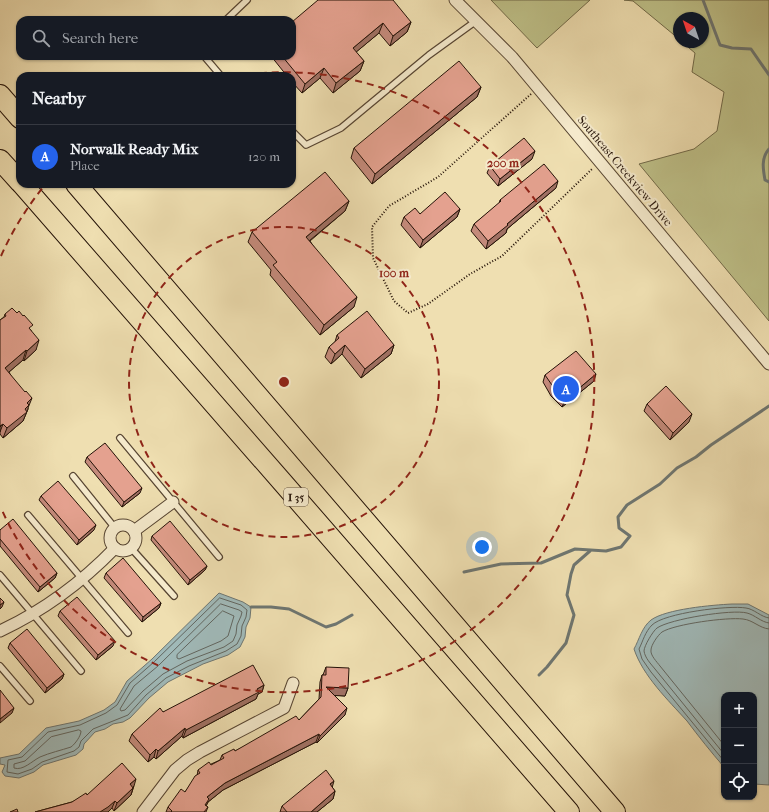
<!DOCTYPE html>
<html lang="en">
<head>
<meta charset="utf-8">
<style>
  :root { --surface:#171b24; --page:#20242c; --text:#f1f3f6; --muted:#9ea1a6; --line:#363941; --accent:#2563eb }
  body { margin:0; font-family:"IM FELL French Canon",serif; background:var(--page); color:var(--text) }
  .controls { position:absolute; right:12px; bottom:12px; display:grid; overflow:hidden; border-radius:8px; box-shadow:0 1px 3px #0004 }
  .controls button { width:36px; height:36px; display:grid; place-items:center; padding:0; border:0; border-bottom:1px solid var(--line); background:var(--surface); color:var(--text); font:20px sans-serif }
  .compass { position:absolute; left:673px; top:12px; width:36px; height:36px; border-radius:50%; background:var(--surface); box-shadow:0 1px 3px #0004; rotate:320deg }
  .you { position:absolute; left:482px; top:547px; width:14px; height:14px; margin:-10px; border:3px solid #fff; border-radius:50%; background:#1a73e8; box-shadow:0 0 0 6px #1a73e833 }
  .badge { display:grid; place-items:center; width:26px; height:26px; border-radius:50%; background:var(--accent); color:#fff; font-size:13px; font-weight:700 }
  .pin { position:absolute; translate:-50% -50%; border:2px solid #fff; box-shadow:0 1px 4px #0006 }
  .list { margin:0; padding:0; list-style:none }
  h2 { display:flex; justify-content:space-between; align-items:center; height:52px; margin:0; padding:0 16px; font-size:17px }
  h2 small { font-size:13px; font-weight:400; color:var(--muted) }
  .list li { display:grid; grid-template-columns:26px 1fr auto; gap:12px; align-items:center; box-sizing:border-box; height:64px; padding:0 16px; border-top:1px solid var(--line) }
  .list b { display:block; font-size:15px; white-space:nowrap }
  .list p { margin:0; font-size:13px; white-space:nowrap; color:var(--muted) }
  .list em { font-size:13px; font-style:normal; color:var(--muted) }
  .icon { flex:none; width:22px; height:22px; fill:none; stroke:currentColor; stroke-width:2; stroke-linecap:round; stroke-linejoin:round }
  .map { position:relative; flex:none; width:769px; height:812px; overflow:hidden }
  .search { position:absolute; background:var(--surface); box-shadow:0 1px 3px #0004; left:16px; top:16px; width:280px; height:44px; display:flex; align-items:center; gap:10px; box-sizing:border-box; padding:0 14px; border-radius:12px; color:var(--muted); font-size:15px }
  .panel { position:absolute; background:var(--surface); box-shadow:0 1px 3px #0004; left:16px; top:72px; width:280px; height:116px; border-radius:12px }
  .map>svg:first-child { display:block }
  .green { fill:#bec088; stroke:#716948 }
  .water { fill:#a0b9b8; stroke:#6e7671 }
  .lines { fill:none; stroke-linecap:round; stroke-linejoin:round }
  .shore { stroke:#626660; stroke-width:1 }
  .stream { stroke:#6e7671; stroke-width:3 }
  .service-casing { stroke:#574532; stroke-width:8 }
  .minor-casing { stroke:#574532; stroke-width:13 }
  .motorway-casing { stroke:#241207; stroke-width:22 }
  .path { stroke:#241207; stroke-width:2; stroke-dasharray:1 2; stroke-linecap:butt }
  .service { stroke:#f5eacc; stroke-width:5.5 }
  .minor { stroke:#f5eacc; stroke-width:11 }
  .motorway { stroke:#efdfb1; stroke-width:20 }
  .wall { fill:#c48a7b; stroke:#241207 }
  .shaded-wall { fill:#a07164; stroke:#241207 }
  .building { fill:#e4a18f; stroke:#241207 }
  .ring { fill:none; stroke:#8f2418; stroke-width:2; stroke-dasharray:7 5 }
  .labels { text-anchor:middle; stroke-width:4; stroke-linejoin:round; paint-order:stroke }
  .shield { fill:#f5eacc; stroke:#635342; stroke-width:1 }
  .shield-label { font-size:11px; font-weight:bold; fill:#241207 }
  .street-label { font-size:12px; fill:#241207; stroke:#f5eacc }
  .centre { fill:#8f2418; stroke:#f5eacc; stroke-width:2 }
  .ring-label { font-size:12px; text-anchor:middle; font-weight:bold; fill:#8f2418; stroke:#f5eacc; stroke-width:4; stroke-linejoin:round; paint-order:stroke }
</style>
</head>
<body>
<div class="map">
<svg width="769" height="812" viewBox="0 0 769 812">
  <rect width="100%" height="100%" fill="#efdfb1"/>
  <filter id="stains"><feTurbulence type="fractalNoise" baseFrequency=".005" numOctaves="4"/><feColorMatrix values="0 0 0 0 .2 0 0 0 0 .09 0 0 0 0 .02 0 0 0 .5 -.17"/></filter>
  <radialGradient id="worn" r=".72"><stop offset=".6" stop-color="#630" stop-opacity="0"/><stop offset="1" stop-color="#630" stop-opacity=".3"/></radialGradient>
  <g class="green">
    <path d="M 491,0 L 590,0 L 537,48 Z"/>
    <path d="M 624,0 L 769,0 L 769,321 L 639,164 L 694,149 L 717,131 L 724,92 L 692,72 L 695,53 L 682,42 L 703,42 L 703,18 L 679,18 L 679,39 L 633,1 Z"/>
  </g>
  <g class="water">
    <path d="M 219,593 L 243,602 L 251,607 L 250,618 L 246,627 L 245,637 L 240,647 L 228,655 L 203,664 L 168,682 L 149,698 L 130,718 L 123,722 L 113,724 L 105,729 L 95,732 L 84,744 L 83,749 L 76,755 L 43,765 L 34,772 L 19,778 L 5,776 L 2,772 L 5,765 L 0,764 L 0,758 L 19,754 L 46,728 L 79,721 L 104,710 L 115,702 L 127,681 L 152,659 Z"/>
    <path d="M 732,604 L 748,604 L 769,615 L 769,785 L 754,784 L 754,695 L 724,695 L 724,767 C 711,752 699,737 687,721 C 668,700 643,676 634,649 C 639,640 642,627 651,620 C 666,609 712,605 732,604 Z"/>
  </g>
  <g class="lines">
    <g class="shore">
      <path d="M 220,598 L 241,605 L 247,610 L 246,617 L 242,626 L 241,636 L 237,644 L 226,651 L 189,666 L 166,678 L 146,695 L 128,715 L 93,729 L 81,741 L 79,747 L 74,751 L 42,762 L 32,769 L 18,774 L 7,772 L 8,760 L 22,757 L 48,732 L 80,725 L 106,713 L 117,705 L 130,683 L 154,662 Z"/>
      <path d="M 221,604 L 239,610 L 242,612 L 241,616 L 237,625 L 236,634 L 233,641 L 224,647 L 187,661 L 163,674 L 143,691 L 125,710 L 121,711 L 120,709 L 134,686 L 158,666 Z"/>
      <path d="M 223,611 L 234,616 L 228,636 L 221,641 L 179,659 L 177,658 L 177,655 Z"/>
      <path d="M 79,730 L 81,731 C 81,736 75,744 71,747 C 62,750 49,753 40,757 C 32,761 23,771 14,768 L 14,764 L 25,761 L 51,737 Z"/>
      <path d="M 724,745 L 660,666 C 657,662 650,655 651,650 C 651,645 658,635 662,632 C 675,624 727,617 743,619 C 753,620 759,628 769,629"/>
      <path d="M 724,754 L 655,669 C 651,664 645,658 644,651 C 644,646 653,631 657,628 C 670,619 732,609 747,613 C 755,615 761,622 769,623"/>
      <path d="M 724,761 L 651,672 L 642,659 L 639,649 C 643,641 645,632 652,625 C 664,613 729,605 746,608 C 754,609 761,617 769,618"/>
    </g>
    <g class="stream">
      <path d="M 703,0 L 720,45 L 732,48 L 751,49 L 769,75"/>
      <path d="M 769,149 C 761,158 763,169 765,180 L 769,182"/>
      <path d="M 464,572 L 501,564 L 541,563 L 575,549 L 606,551 L 621,547 L 630,536 L 619,528 L 618,517 L 627,505 L 660,484 L 677,468 L 696,457 L 711,445 L 769,406"/>
      <path d="M 251,607 L 271,607 L 289,609 L 326,627 L 336,624 L 352,615"/>
      <path d="M 539,675 L 547,667 L 566,643 L 574,615 L 567,595 L 571,574 L 574,565 L 590,551"/>
    </g>
    <defs>
      <g id="service">
        <path d="M 226,20 L 247,0"/>
        <path d="M 204,56 L 221,76"/>
        <path d="M 292,131 L 306,145 L 341,128 L 429,55 L 476,21"/>
        <path d="M 120,438 L 219,557"/>
        <path d="M 73,476 L 115,528"/>
        <path d="M 28,515 L 128,633"/>
        <path d="M 131,548 L 174,596"/>
        <path d="M 0,575 L 81,671"/>
        <path d="M 0,666 L 30,701"/>
      </g>
      <g id="minor">
        <path d="M 455,0 L 512,57 L 769,364"/>
        <circle cx="123" cy="538" r="13"/>
        <path d="M 134,531 L 173,502"/>
        <path d="M 0,631 C 43,611 82,582 115,548"/>
        <path d="M 143,812 L 175,770 L 187,760 L 200,752 L 284,708 L 293,683"/>
      </g>
      <g id="motorway">
        <path d="M 0,95 L 20,118"/>
        <path d="M 0,160 L 20,182"/>
        <path d="M 22,184 L 284,484 L 569,812"/>
        <path d="M 76,184 L 615,812"/>
      </g>
    </defs>
    <use href="#service" class="service-casing"/>
    <use href="#minor" class="minor-casing"/>
    <use href="#motorway" class="motorway-casing"/>
    <path class="path" d="M 531,94 L 438,177 L 389,206 L 372,227 L 373,258 L 394,301 L 408,313 L 428,304 L 470,274 L 502,256 L 592,169"/>
    <use href="#service" class="service"/>
    <use href="#minor" class="minor"/>
    <use href="#motorway" class="motorway"/>
  </g>
  <g class="wall">
    <path d="M 292,22 L 411,22 L 407,32 L 390,46 L 379,33 L 356,52 L 364,61 L 360,71 L 333,93 L 320,78 L 302,93 L 292,82 L 292,76 L 287,76 L 271,56 L 292,56 Z"/>
    <path d="M 481,87 L 477,97 L 372,184 L 351,158 L 354,148 Z"/>
    <path d="M 532,159 L 498,186 L 487,173 L 490,166 Z"/>
    <path d="M 556,188 L 507,229 L 506,233 L 486,249 L 471,231 L 474,224 L 499,204 L 500,200 Z"/>
    <path d="M 349,201 L 345,211 L 310,241 L 354,307 L 320,335 L 270,275 L 271,270 L 248,242 L 252,232 Z"/>
    <path d="M 460,209 L 457,217 L 420,248 L 401,225 L 404,217 L 420,214 Z"/>
    <path d="M 5,314 L 31,330 L 36,350 L 24,361 L 23,360 L 9,372 L 28,408 L 28,409 L 23,421 L 3,438 L 0,434 L 0,320 L 4,317 Z"/>
    <path d="M 337,335 L 394,345 L 391,354 L 361,378 L 342,354 L 331,364 L 325,357 L 329,347 L 335,342 Z"/>
    <path d="M 545,375 L 594,381 L 562,407 L 551,396 L 543,382 Z"/>
    <path d="M 647,404 L 689,422 L 670,440 L 644,411 Z"/>
    <path d="M 87,457 L 140,493 L 122,507 L 85,462 Z"/>
    <path d="M 41,496 L 94,530 L 77,545 L 39,500 Z"/>
    <path d="M 0,530 L 57,573 L 55,578 L 38,592 L 0,546 Z"/>
    <path d="M 152,536 L 207,566 L 205,570 L 188,585 L 151,540 Z"/>
    <path d="M 106,573 L 161,603 L 159,608 L 142,622 L 104,578 Z"/>
    <path d="M 60,611 L 113,646 L 96,660 L 58,616 Z"/>
    <path d="M 10,643 L 64,674 L 62,679 L 45,693 L 8,648 Z"/>
    <path d="M 326,667 L 348,688 L 345,696 L 334,695 L 345,715 L 317,743 L 316,742 L 223,790 L 208,802 L 206,806 L 208,807 L 206,812 L 166,812 L 168,807 L 185,792 L 197,776 L 198,770 L 220,760 L 222,755 L 235,751 L 299,720 L 319,699 L 320,682 L 322,675 L 323,675 Z"/>
    <path d="M 264,685 L 262,692 L 258,694 L 256,699 L 183,738 L 182,736 L 156,759 L 154,757 L 148,762 L 129,741 L 132,734 L 163,712 Z"/>
    <path d="M 134,786 L 131,795 L 114,811 L 112,808 L 108,812 L 35,812 L 72,802 L 87,795 Z"/>
    <path d="M 332,787 L 335,791 L 333,799 L 317,812 L 280,812 L 282,806 Z"/>
  </g>
  <g class="shaded-wall">
    <path d="M 411,22 L 407,32 L 390,46 L 393,36 Z"/>
    <path d="M 383,23 L 379,33 L 349,58 L 353,48 Z"/>
    <path d="M 364,61 L 360,71 L 333,93 L 336,83 Z"/>
    <path d="M 324,68 L 320,78 L 302,93 L 305,84 Z"/>
    <path d="M 481,87 L 477,97 L 372,184 L 375,174 Z"/>
    <path d="M 535,151 L 532,159 L 498,186 L 500,179 Z"/>
    <path d="M 558,181 L 556,188 L 507,229 L 506,233 L 486,249 L 488,241 L 507,224 Z"/>
    <path d="M 349,201 L 345,211 L 303,246 L 306,237 Z"/>
    <path d="M 460,209 L 457,217 L 420,248 L 423,240 Z"/>
    <path d="M 357,297 L 354,307 L 320,335 L 324,325 Z"/>
    <path d="M 39,340 L 36,350 L 24,361 L 27,351 Z"/>
    <path d="M 345,345 L 342,354 L 331,364 L 335,354 Z"/>
    <path d="M 394,345 L 391,354 L 361,378 L 365,369 Z"/>
    <path d="M 26,350 L 23,360 L 2,378 L 5,368 Z"/>
    <path d="M 596,374 L 594,381 L 562,407 L 565,400 Z"/>
    <path d="M 32,398 L 28,408 L 28,409 L 23,421 L 3,438 L 7,428 L 27,403 Z"/>
    <path d="M 692,414 L 689,422 L 670,440 L 673,433 Z"/>
    <path d="M 3,424 L 0,432 L 0,427 Z"/>
    <path d="M 142,488 L 140,493 L 122,507 L 124,502 Z"/>
    <path d="M 96,525 L 94,530 L 77,545 L 79,540 Z"/>
    <path d="M 207,566 L 205,570 L 188,585 L 190,580 Z"/>
    <path d="M 57,573 L 55,578 L 38,592 L 40,587 Z"/>
    <path d="M 4,602 L 2,607 L 0,609 L 0,605 Z"/>
    <path d="M 161,603 L 159,608 L 142,622 L 143,617 Z"/>
    <path d="M 115,641 L 113,646 L 96,660 L 98,655 Z"/>
    <path d="M 64,674 L 62,679 L 45,693 L 47,688 Z"/>
    <path d="M 264,685 L 262,692 L 258,694 L 256,699 L 183,738 L 186,730 Z"/>
    <path d="M 326,687 L 348,688 L 345,696 L 323,695 Z"/>
    <path d="M 14,708 L 12,713 L 0,723 L 0,719 Z"/>
    <path d="M 347,708 L 345,715 L 317,743 L 320,736 Z"/>
    <path d="M 185,728 L 182,736 L 156,759 L 158,751 Z"/>
    <path d="M 319,734 L 316,742 L 223,790 L 208,802 L 206,806 L 202,812 L 207,797 L 225,783 Z"/>
    <path d="M 156,749 L 154,757 L 148,762 L 150,755 Z"/>
    <path d="M 136,779 L 134,786 L 128,792 L 130,784 Z"/>
    <path d="M 334,781 L 332,788 L 330,784 Z"/>
    <path d="M 133,788 L 131,795 L 114,811 L 117,803 Z"/>
    <path d="M 335,791 L 333,799 L 317,812 L 311,812 Z"/>
    <path d="M 115,801 L 112,808 L 108,812 L 100,812 Z"/>
  </g>
  <g class="building">
    <path d="M 318,0 L 393,0 L 411,22 L 393,36 L 383,23 L 353,48 L 364,61 L 336,83 L 324,68 L 305,84 L 282,56 L 292,56 L 292,22 Z"/>
    <path d="M 459,61 L 481,87 L 375,174 L 354,148 Z"/>
    <path d="M 524,138 L 535,151 L 500,179 L 490,166 Z"/>
    <path d="M 544,164 L 558,181 L 507,224 L 508,225 L 488,241 L 474,224 L 501,201 L 500,200 Z"/>
    <path d="M 325,172 L 349,201 L 306,237 L 357,297 L 324,325 L 273,265 L 277,262 L 252,232 Z"/>
    <path d="M 445,192 L 460,209 L 423,240 L 404,217 L 415,208 L 420,214 Z"/>
    <path d="M 12,308 L 17,313 L 19,311 L 23,316 L 24,315 L 33,325 L 29,328 L 39,340 L 27,351 L 26,350 L 5,368 L 25,392 L 26,391 L 32,398 L 27,403 L 29,405 L 25,409 L 27,412 L 7,428 L 3,424 L 0,426 L 0,320 L 6,316 L 5,314 Z"/>
    <path d="M 367,311 L 394,345 L 365,369 L 345,345 L 335,354 L 329,347 L 339,338 L 337,335 Z"/>
    <path d="M 576,351 L 596,374 L 565,400 L 554,388 L 545,375 Z"/>
    <path d="M 666,386 L 692,414 L 673,433 L 647,404 Z"/>
    <path d="M 105,443 L 142,488 L 124,502 L 87,457 Z"/>
    <path d="M 58,481 L 96,525 L 79,540 L 41,496 Z"/>
    <path d="M 13,519 L 57,573 L 40,587 L 0,539 L 0,530 Z"/>
    <path d="M 170,521 L 207,566 L 190,580 L 152,536 Z"/>
    <path d="M 123,558 L 161,603 L 143,617 L 106,573 Z"/>
    <path d="M 77,597 L 115,641 L 98,655 L 60,611 Z"/>
    <path d="M 0,598 L 4,602 L 0,605 Z"/>
    <path d="M 27,629 L 64,674 L 47,688 L 10,643 Z"/>
    <path d="M 253,665 L 264,685 L 257,689 L 259,692 L 186,730 L 185,728 L 158,751 L 156,749 L 150,755 L 132,734 L 160,708 L 163,712 Z"/>
    <path d="M 326,667 L 349,668 L 348,688 L 326,687 L 347,708 L 320,736 L 319,734 L 225,783 L 207,797 L 209,799 L 205,805 L 208,807 L 204,812 L 171,812 L 172,811 L 168,807 L 181,789 L 185,792 L 195,776 L 200,773 L 198,770 L 209,762 L 211,765 L 224,758 L 222,755 L 234,749 L 235,751 L 296,716 L 299,720 L 321,697 L 322,675 L 326,675 Z"/>
    <path d="M 0,690 L 14,708 L 0,719 Z"/>
    <path d="M 122,763 L 136,779 L 130,784 L 133,788 L 117,803 L 115,801 L 108,807 L 100,812 L 35,812 L 72,802 L 86,793 L 87,795 Z"/>
    <path d="M 326,770 L 334,781 L 330,784 L 335,791 L 311,812 L 287,812 L 282,806 Z"/>
    <path d="M 17,809 L 18,812 L 10,812 Z"/>
  </g>
  <g class="ring">
    <circle cx="284" cy="382" r="155"/>
    <path d="M1 256A310 310 0 0 1 45 185M236 76A310 310 0 1 1 1 508"/>
  </g>
  <g class="labels">
    <rect class="shield" x="284" y="488" width="24" height="18" rx="3"/>
    <g class="shield-label">
      <text x="296" y="501">I 35</text>
    </g>
    <g class="street-label">
      <text transform="translate(625 171) rotate(50)" y="4">Southeast Creekview Drive</text>
    </g>
  </g>
  <circle cx="284" cy="382" r="6" class="centre"/>
  <g class="ring-label">
    <text x="503" y="167">200 m</text>
    <text x="394" y="277">100 m</text>
  </g>
  <rect width="100%" height="100%" filter="url(#stains)"/>
  <rect width="100%" height="100%" fill="url(#worn)"/>
</svg>
<div class="controls">
<button>+</button>
<button>−</button>
<button><svg class="icon" aria-label="locate" viewBox="0 0 24 24"><circle cx="12" cy="12" r="6"/><path d="M12 2v4M12 18v4M2 12h4M18 12h4"/></svg></button>
</div>
<svg class="compass" viewBox="-18 -18 36 36"><path d="M0-13l5 13h-10z" fill="#e53935"/><path d="M0 13l5-13h-10z" fill="#9ea1a6"/></svg>
<div class="you"></div>
<div class="pin badge" style="left:566px;top:389px">A</div>
<div class="search"><svg class="icon" aria-label="search" viewBox="0 0 24 24"><circle cx="10" cy="10" r="6"/><path d="M15 15l6 6"/></svg>Search here</div>
<section class="panel">
<h2>Nearby<small></small></h2>
<ul class="list">
<li><span class="badge">A</span><div><b>Norwalk Ready Mix</b><p>Place</p></div><em>120 m</em></li>
</ul>
</section>
</div>
</body>
</html>
